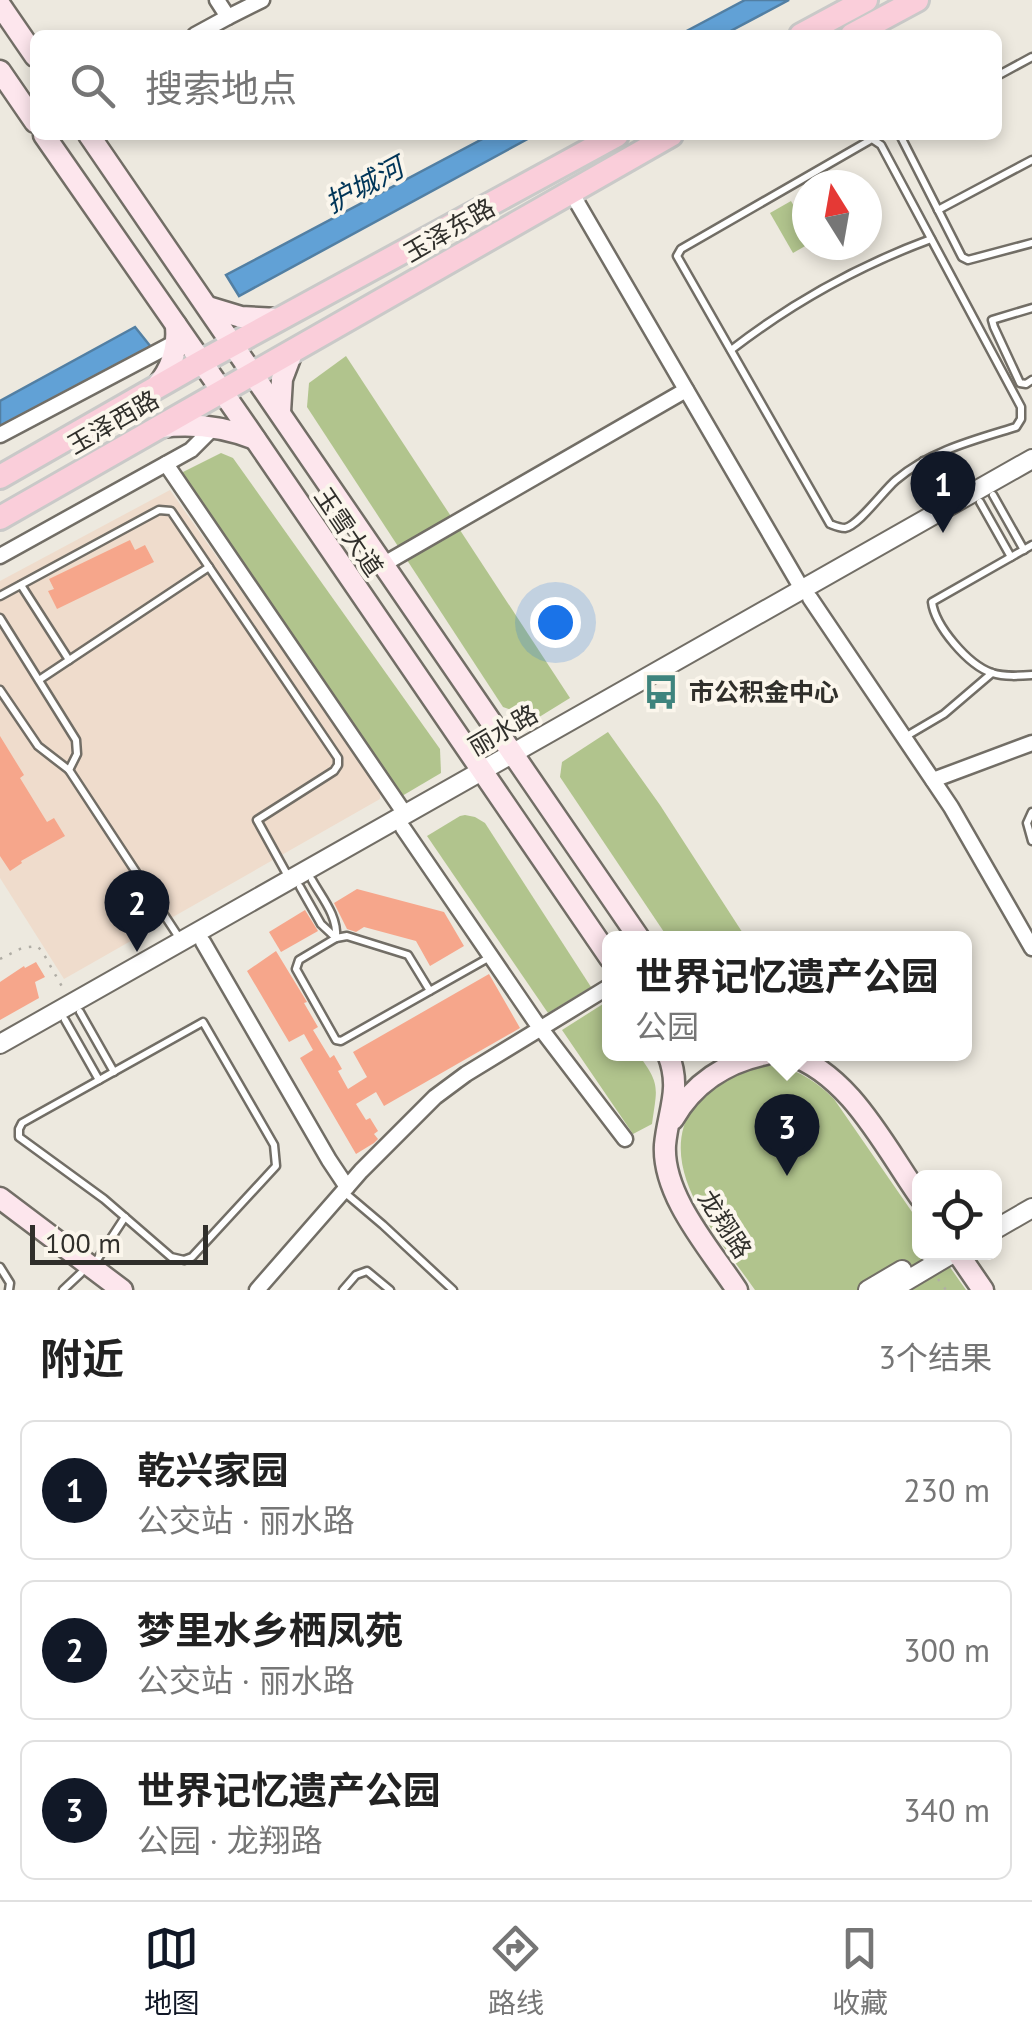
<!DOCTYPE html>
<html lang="zh">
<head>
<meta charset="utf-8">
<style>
  :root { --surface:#fff; --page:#f6f6f6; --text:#222; --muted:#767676; --line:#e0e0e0; --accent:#111827 }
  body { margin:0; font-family:"PT Sans","Noto Sans SC",sans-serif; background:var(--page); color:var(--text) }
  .controls { position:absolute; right:30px; bottom:30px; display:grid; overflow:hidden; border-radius:15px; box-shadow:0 5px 15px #0003 }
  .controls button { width:90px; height:90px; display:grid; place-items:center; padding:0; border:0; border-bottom:2px solid var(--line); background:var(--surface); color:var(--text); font:50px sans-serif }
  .compass { position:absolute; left:792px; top:170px; width:90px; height:90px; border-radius:50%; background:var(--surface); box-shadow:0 5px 15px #0003; rotate:349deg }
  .scale { position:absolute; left:30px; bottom:25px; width:178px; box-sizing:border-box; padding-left:10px; border:5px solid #302f2b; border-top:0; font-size:28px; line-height:35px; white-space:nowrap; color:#302f2b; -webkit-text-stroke:8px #fbf6ec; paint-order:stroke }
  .you { position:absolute; left:555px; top:622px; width:35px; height:35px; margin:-25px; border:8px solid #fff; border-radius:50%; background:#1a73e8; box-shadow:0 0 0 15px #1a73e833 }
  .badge { display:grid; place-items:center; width:65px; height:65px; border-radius:50%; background:var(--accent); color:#fff; font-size:32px; font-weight:700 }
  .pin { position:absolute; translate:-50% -82px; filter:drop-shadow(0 2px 5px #0008) }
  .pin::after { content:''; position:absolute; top:52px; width:35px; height:30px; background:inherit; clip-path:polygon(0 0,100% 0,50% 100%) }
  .popup { position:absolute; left:602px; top:931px; width:370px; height:130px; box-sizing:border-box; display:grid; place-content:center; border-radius:15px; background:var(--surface); filter:drop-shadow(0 2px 8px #0005); font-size:32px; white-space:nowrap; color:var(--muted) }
  .popup b { font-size:38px; color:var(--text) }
  .popup::after { content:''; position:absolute; left:50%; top:100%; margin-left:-20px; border:20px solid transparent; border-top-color:var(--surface) }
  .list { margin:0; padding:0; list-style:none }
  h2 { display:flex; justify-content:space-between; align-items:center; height:130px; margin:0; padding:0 40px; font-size:42px }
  h2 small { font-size:32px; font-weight:400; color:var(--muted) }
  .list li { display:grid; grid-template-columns:65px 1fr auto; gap:30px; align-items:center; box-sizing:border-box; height:140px; margin:0 20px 20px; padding:0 20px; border:2px solid var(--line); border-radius:15px }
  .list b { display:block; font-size:38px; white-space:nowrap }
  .list p { margin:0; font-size:32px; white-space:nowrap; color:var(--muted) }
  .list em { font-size:32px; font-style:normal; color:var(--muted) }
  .icon { flex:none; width:55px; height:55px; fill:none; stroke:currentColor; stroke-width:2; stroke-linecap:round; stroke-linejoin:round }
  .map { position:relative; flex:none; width:1032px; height:1290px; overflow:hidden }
  .search { position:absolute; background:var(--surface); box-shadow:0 5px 15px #0003; left:30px; right:30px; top:30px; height:110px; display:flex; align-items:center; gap:25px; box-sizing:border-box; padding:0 35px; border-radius:15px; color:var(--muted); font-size:38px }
  .sheet { height:610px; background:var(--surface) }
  nav { display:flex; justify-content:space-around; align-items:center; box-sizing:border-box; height:140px; border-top:2px solid var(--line); background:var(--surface); font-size:28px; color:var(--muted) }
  nav a { display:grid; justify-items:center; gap:5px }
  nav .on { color:var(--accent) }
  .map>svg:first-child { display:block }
  .industrial { fill:#efdccc }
  .green { fill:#b1c48d }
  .water { fill:#61a1d6; stroke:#527fa3; stroke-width:2.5 }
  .building { fill:#f6a68b }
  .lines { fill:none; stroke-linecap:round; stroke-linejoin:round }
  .service-casing { stroke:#726e66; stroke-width:11 }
  .minor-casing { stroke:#726e66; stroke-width:19 }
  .tertiary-casing { stroke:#726e66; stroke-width:22 }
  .secondary-casing { stroke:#726e66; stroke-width:25 }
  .primary-casing { stroke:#c9c9c8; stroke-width:28 }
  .path { stroke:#b0ada5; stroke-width:2.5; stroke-dasharray:2.5 8; stroke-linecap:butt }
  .service { stroke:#fff; stroke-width:6 }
  .minor { stroke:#fff; stroke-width:14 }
  .tertiary { stroke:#fff; stroke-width:18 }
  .secondary { stroke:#fde6ed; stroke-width:20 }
  .primary { stroke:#faceda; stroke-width:22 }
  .labels { text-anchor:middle; stroke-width:8; stroke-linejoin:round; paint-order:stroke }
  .street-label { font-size:25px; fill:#302f2b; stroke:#fbf6ec }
  .poi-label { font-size:25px; font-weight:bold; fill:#302f2b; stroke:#fbf6ec; text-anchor:start }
  .water-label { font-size:28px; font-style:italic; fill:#003558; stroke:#fbf6ec }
</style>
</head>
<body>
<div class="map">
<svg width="1032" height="1290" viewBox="0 0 1032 1290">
  <rect width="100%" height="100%" fill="#ede9df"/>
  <path class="industrial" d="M 170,490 L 380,789 L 380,799 L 64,979 L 0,878 L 0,581 Z"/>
  <g class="green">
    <path d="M 791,201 L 807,228 L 807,245 L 793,253 L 770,213 Z"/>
    <path d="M 346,356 L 570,698 L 536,719 L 503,707 L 307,407 L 309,383 Z"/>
    <path d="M 221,453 L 233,458 L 440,749 L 441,773 L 402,796 L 181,473 Z"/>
    <path d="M 608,732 L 660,805 L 746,938 L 668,938 L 560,777 L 562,762 Z"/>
    <path d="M 465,815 L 475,817 L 485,823 L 591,987 L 548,1013 L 427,836 L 460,816 Z"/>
    <path d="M 603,1004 L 609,1014 L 610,1054 L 638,1054 C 661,1085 657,1087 652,1124 L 633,1134 L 562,1030 Z"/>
    <path d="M 757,1065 C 789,1064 812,1077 834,1099 L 919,1222 L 920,1252 L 940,1253 L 966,1290 L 755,1290 C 720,1239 652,1168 694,1105 C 698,1099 702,1091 707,1087 C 721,1077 741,1071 757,1065 Z"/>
  </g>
  <g class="water">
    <path d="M 745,0 L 789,0 L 723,35 L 679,35 Z"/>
    <path d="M 490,135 L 535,135 L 239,296 L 226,275 Z"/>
    <path d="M 135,327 L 151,347 L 0,427 L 0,401 Z"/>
  </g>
  <g class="building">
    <path d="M 130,540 L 135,550 L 145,545 L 154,562 L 57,609 L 48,591 L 54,589 L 49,579 Z"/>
    <path d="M 0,736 L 24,775 L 20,778 L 47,822 L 54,818 L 65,836 L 21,861 L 22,863 L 10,871 L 0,856 Z"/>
    <path d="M 357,889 L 444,912 L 464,946 L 430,966 L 416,941 L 364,927 L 356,932 L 347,929 L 334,903 Z"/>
    <path d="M 305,910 L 318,931 L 281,952 L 269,932 Z"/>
    <path d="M 276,951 L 307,1002 L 304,1003 L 318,1027 L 313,1030 L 330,1058 L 334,1055 L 342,1069 L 338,1071 L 348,1089 L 367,1077 L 353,1052 L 489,974 L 520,1028 L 384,1106 L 376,1092 L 356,1104 L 366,1120 L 370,1118 L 378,1131 L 374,1134 L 378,1139 L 374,1143 L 356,1154 L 300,1058 L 313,1050 L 304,1034 L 289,1042 L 247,971 Z"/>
    <path d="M 36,962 L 45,977 L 35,982 L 39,998 L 0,1020 L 0,982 L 24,966 L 25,968 Z"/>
  </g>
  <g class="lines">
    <defs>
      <g id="service">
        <path d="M 997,76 L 1032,57"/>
        <path d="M 900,135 L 962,257 L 968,260 L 1032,243"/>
        <path d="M 872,139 L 881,145 L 1021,407 L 1021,419 L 1016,427 C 974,440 930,451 896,480 C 884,490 858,526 845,528 C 839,528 835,526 830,524 L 677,256 L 681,249 Z"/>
        <path d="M 938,210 L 1032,160"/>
        <path d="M 1032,308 L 992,320 L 994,327 L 1020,383 L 1026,384 L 1032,380"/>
        <path d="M 731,350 C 793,302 858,266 931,239"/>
        <path d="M 923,461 L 947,503"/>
        <path d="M 993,495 L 1024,550"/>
        <path d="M 980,502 L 1011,557"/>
        <path d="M 1032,545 L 932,602 C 935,626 968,665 992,673 C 1005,677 1019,676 1032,675"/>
        <path d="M 21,585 L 69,660"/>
        <path d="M 0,596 L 159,510 L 171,511 L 338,758 L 338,765 L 334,771 L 257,820 L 289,878"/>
        <path d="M 0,618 L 76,740 L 77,754 L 69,770"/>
        <path d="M 39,680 L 209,567"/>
        <path d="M 0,690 L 38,746 L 69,770 L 180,939"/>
        <path d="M 905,737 L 944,714 L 992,673"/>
        <path d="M 1032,812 L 1027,823 L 1032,841"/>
        <path d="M 312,880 C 322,898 338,916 336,938"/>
        <path d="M 300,887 L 321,924 L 336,938"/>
        <path d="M 430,991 L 408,955 L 347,936 L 336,938 L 299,960 L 296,969 L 336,1040 L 341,1041 L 490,957"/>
        <path d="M 80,1012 L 114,1072"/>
        <path d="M 65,1020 L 99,1080"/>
        <path d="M 203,1022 L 274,1145 L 276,1166 L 192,1257 L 184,1260 L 171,1257 L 104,1199 L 19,1137 L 19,1129 L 22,1123 Z"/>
        <path d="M 344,1192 L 383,1225 L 453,1290"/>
        <path d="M 93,1266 L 125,1217"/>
        <path d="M 0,1267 L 10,1283 L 9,1290"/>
        <path d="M 63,1290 L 81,1273"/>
        <path d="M 343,1290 L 356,1275 L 367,1271 L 390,1290"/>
      </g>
      <g id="minor">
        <path d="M 228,17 L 262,0"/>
        <path d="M 195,35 L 228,17 L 217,0"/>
        <path d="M 571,192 L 802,589"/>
        <path d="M 0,435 L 176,342"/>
        <path d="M 166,464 L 405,814"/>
        <path d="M 0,556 L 191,450 L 214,427"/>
        <path d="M 384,564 L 686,390"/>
        <path d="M 810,598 L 951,807 L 1032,948"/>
        <path d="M 933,780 L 1032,743"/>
        <path d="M 403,828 L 535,1021 L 625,1139"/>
        <path d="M 203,942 L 329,1160 L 347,1187"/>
        <path d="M 257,1290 L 361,1171 L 435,1097 L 466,1074 L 610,986"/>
      </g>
      <g id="tertiary">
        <path d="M 0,1044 L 1032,459"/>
        <path d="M 994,1230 L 1032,1208"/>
        <path d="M 868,1290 L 902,1270"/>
        <path d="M 891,1290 L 955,1252"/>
      </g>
      <g id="secondary">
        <path d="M 0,5 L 35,56"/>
        <path d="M 0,71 L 35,122"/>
        <path d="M 44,135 L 247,427 L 610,958"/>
        <path d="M 89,135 L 639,938"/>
        <path d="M 208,307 L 241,317 L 278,319"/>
        <path d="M 156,387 C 172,369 178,349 176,325"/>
        <path d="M 280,412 L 282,379 L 293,350"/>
        <path d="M 161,427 C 194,423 225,427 255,439"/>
        <path d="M 668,1054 C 682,1089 668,1111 665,1145 C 662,1196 711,1250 737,1290"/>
        <path d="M 788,1054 C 850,1074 884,1146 920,1197"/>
        <path d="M 673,1119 C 693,1084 726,1062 766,1054"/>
        <path d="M 0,1198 L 122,1290"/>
        <path d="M 957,1252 L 983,1290"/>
      </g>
      <g id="primary">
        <path d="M 801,35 L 866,0"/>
        <path d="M 852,35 L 917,0"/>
        <path d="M 0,477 L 201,362 L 617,135"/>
        <path d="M 0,518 L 671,135"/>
      </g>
    </defs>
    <use href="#service" class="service-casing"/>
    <use href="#minor" class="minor-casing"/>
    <use href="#tertiary" class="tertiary-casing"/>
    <use href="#secondary" class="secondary-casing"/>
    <use href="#primary" class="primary-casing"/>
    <g class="path">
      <path d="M 0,959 L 22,948 L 37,946 L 42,951 L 65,992"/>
      <path d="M 938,1279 L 946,1290"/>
    </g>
    <use href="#service" class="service"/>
    <use href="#minor" class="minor"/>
    <use href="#tertiary" class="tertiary"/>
    <use href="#secondary" class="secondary"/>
    <use href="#primary" class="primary"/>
  </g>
  <defs>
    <symbol id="bus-bare" viewBox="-9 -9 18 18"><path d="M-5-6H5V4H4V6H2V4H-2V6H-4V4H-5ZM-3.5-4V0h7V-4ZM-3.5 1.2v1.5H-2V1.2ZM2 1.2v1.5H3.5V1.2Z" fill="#3e847d" stroke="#fbf6ec" stroke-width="2.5" paint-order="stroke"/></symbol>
  </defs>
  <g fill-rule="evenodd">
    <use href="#bus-bare" x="636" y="667" width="50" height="50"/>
  </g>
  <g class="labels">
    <g class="street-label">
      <text transform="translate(449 230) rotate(-30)" y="9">玉泽东路</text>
      <text transform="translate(113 422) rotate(-30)" y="9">玉泽西路</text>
      <text transform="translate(349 532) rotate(56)" y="9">玉雪大道</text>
      <text transform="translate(503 730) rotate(-30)" y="9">丽水路</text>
      <text transform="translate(725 1224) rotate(57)" y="9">龙翔路</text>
    </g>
    <g class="poi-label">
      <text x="689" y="701">市公积金中心</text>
    </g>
    <g class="water-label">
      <text transform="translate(364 185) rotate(-28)" y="10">护城河</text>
    </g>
  </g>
</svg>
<div class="controls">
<button><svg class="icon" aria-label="locate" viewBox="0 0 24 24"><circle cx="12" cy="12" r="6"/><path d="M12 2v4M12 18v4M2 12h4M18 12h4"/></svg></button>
</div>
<svg class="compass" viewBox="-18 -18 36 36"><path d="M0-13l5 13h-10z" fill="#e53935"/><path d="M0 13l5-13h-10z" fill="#767676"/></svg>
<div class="scale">100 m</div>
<div class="you"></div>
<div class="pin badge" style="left:943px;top:533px">1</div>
<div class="pin badge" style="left:137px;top:952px">2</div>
<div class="pin badge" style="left:787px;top:1176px">3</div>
<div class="popup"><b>世界记忆遗产公园</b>公园</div>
<div class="search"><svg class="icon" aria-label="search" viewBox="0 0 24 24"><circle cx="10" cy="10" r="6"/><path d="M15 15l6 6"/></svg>搜索地点</div>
</div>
<section class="sheet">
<h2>附近<small>3个结果</small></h2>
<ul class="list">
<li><span class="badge">1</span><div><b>乾兴家园</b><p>公交站 · 丽水路</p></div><em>230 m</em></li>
<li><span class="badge">2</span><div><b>梦里水乡栖凤苑</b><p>公交站 · 丽水路</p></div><em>300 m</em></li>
<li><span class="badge">3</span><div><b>世界记忆遗产公园</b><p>公园 · 龙翔路</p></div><em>340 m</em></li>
</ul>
</section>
<nav>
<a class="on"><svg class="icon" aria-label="map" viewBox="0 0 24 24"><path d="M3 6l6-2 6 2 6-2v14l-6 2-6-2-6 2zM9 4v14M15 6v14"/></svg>地图</a>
<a><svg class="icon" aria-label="directions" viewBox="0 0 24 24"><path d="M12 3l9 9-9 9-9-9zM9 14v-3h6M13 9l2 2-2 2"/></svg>路线</a>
<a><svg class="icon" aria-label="saved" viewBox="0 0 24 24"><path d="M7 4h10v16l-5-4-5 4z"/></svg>收藏</a>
</nav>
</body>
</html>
